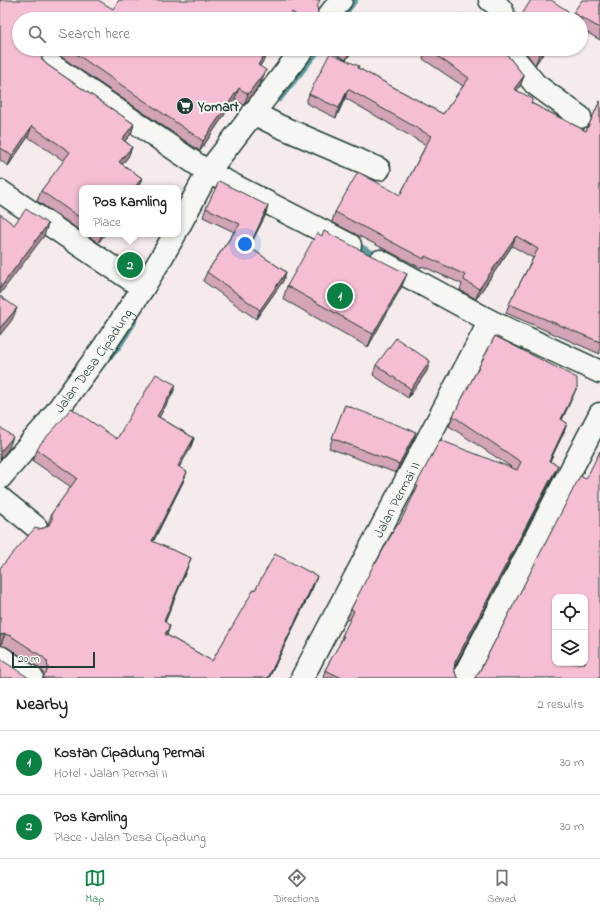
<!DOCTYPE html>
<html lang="en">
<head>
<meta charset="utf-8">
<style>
  :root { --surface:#fff; --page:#f2f2f2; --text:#202124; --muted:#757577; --line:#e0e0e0; --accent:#0b8043 }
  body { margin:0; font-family:"Indie Flower",sans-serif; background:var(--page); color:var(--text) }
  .controls { position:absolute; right:12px; bottom:12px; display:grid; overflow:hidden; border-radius:8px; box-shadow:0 1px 3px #0004 }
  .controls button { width:36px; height:36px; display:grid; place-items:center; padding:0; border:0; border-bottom:1px solid var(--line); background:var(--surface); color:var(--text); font:20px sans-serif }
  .scale { position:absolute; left:12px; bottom:10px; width:83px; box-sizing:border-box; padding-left:4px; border:2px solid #1f3d34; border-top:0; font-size:11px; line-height:14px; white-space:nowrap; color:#1f3d34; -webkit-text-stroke:3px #f6f6f2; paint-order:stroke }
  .you { position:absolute; left:245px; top:244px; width:14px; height:14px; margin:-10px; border:3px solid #fff; border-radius:50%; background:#1a73e8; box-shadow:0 0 0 6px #1a73e833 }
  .badge { display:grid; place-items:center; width:26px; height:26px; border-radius:50%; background:var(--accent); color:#fff; font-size:13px; font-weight:700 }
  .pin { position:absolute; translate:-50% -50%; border:2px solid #fff; box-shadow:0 1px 4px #0006 }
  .popup { position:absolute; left:79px; top:185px; width:102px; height:52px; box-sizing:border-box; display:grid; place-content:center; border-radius:8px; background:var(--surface); filter:drop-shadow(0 1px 3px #0005); font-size:13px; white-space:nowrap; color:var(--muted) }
  .popup b { font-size:15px; color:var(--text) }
  .popup::after { content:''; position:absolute; left:50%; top:100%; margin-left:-8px; border:8px solid transparent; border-top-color:var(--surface) }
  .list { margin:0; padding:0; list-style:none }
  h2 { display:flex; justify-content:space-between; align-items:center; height:52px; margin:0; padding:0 16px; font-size:17px }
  h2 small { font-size:13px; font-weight:400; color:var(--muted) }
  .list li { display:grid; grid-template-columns:26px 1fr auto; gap:12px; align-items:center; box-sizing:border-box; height:64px; padding:0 16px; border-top:1px solid var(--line) }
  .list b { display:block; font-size:15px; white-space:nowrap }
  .list p { margin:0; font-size:13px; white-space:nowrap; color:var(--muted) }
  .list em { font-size:13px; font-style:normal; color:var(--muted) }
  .icon { flex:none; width:22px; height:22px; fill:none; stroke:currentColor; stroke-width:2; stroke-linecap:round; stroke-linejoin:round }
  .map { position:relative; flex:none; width:600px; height:678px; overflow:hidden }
  .search { position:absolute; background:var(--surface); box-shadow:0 1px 3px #0004; left:12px; right:12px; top:12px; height:44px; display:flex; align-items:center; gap:10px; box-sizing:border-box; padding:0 14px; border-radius:22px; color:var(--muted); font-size:15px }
  .sheet { height:180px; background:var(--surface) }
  nav { display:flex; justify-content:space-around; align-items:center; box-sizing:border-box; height:56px; border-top:1px solid var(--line); background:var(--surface); font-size:11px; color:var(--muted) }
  nav a { display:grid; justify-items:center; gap:2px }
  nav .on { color:var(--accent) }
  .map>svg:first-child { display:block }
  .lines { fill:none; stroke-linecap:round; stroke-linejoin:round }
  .stream { stroke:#5f9b9e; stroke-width:8 }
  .minor-casing { stroke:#1f3d34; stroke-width:25 }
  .minor { stroke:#f6f6f2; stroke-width:22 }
  .wall { fill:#d3a3b7; stroke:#1f3d34 }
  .shaded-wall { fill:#ac8595; stroke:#1f3d34 }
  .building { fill:#f5bed5; stroke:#1f3d34; fill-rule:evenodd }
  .labels { text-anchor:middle; stroke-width:4; stroke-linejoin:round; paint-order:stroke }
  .poi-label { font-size:14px; font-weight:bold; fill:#1f3d34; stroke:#f6f6f2; text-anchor:start }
  .street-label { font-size:14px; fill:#1f3d34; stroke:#f6f6f2 }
</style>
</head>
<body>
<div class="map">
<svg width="600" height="678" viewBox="0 0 600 678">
  <rect width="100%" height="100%" fill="#f6ebec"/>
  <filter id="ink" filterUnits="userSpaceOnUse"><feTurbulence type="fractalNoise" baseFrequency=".025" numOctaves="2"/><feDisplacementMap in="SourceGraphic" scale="8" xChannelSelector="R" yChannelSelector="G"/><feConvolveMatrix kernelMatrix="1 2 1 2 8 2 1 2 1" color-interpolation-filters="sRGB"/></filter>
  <g filter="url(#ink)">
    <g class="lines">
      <g class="stream">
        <path d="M 340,19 L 354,0"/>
        <path d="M 279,98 L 318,49"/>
        <path d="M 351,243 L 381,259"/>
        <path d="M 110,355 L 118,346 L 133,322"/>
      </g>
      <defs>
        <g id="minor">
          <path d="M 490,0 C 497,5 504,9 504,19"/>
          <path d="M 326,19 L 341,0"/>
          <path d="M 508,49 L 510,53 L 535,84 L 580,117"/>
          <path d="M 50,64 L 208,172 L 350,245"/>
          <path d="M 253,113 L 279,126 L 379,169"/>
          <path d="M 0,191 L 143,288"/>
          <path d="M 178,228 L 208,172 L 303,49"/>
          <path d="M 380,261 L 490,321 L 600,372"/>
          <path id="s1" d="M 0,478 L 48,423 L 103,348 L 143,288 L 163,255 L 175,234"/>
          <path d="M 0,498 L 36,527"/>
          <path d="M 0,657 L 32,678"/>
          <path id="s2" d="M 302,678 L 490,321"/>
          <path d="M 463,678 L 600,414"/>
        </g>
      </defs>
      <use href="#minor" class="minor-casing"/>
      <use href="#minor" class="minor"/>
    </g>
    <g class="wall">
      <path d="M 0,0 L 113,9 L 317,9 L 318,14 L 323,19 L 19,19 L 19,49 L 271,49 L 260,66 L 262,80 L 254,93 L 244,105 L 235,99 L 200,151 L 57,54 L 51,52 L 44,53 L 42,55 L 42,59 L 46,64 L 134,124 L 131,134 L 125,141 L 132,147 L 128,157 L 122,164 L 142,178 L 138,188 L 82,188 L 82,232 L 37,201 L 41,191 L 64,161 L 28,137 L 8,166 L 0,160 Z"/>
      <path d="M 600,0 L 600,40 L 581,29 L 581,19 L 570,19 L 573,13 Z"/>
      <path d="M 329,49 L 354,49 L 346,60 Z"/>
      <path d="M 426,49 L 504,51 L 524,76 L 520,86 L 517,90 L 531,103 L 586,131 L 600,101 L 600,354 L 506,313 L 509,304 L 533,258 L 512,246 L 476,299 L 460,290 L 462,284 L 422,266 L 421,268 L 332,222 L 335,212 L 400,195 L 426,145 L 345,98 L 336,118 L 306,103 L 309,94 L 358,68 L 443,114 L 463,86 L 423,59 Z"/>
      <path d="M 523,49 L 547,49 L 543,55 L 542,55 L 535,65 Z"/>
      <path d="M 268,206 L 265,216 L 249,247 L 286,272 L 283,281 L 256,319 L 203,281 L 207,272 L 234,232 L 203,217 L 206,208 Z"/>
      <path d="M 86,234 L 105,234 L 98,243 Z"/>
      <path d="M 287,286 L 402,286 L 368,347 L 283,299 Z"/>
      <path d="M 376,365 L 427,371 L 408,398 L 373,375 Z"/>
      <path d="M 176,385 L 172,395 L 159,417 L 194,438 L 190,449 L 179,467 L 183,482 L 153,542 L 191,558 L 165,622 L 170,626 L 167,635 L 212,661 L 255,590 L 317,576 L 313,587 L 269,678 L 42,678 L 44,676 L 43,672 L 39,668 L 7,647 L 0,645 L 0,568 L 38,529 L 44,528 L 48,525 L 48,524 L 52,513 L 71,487 L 33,461 L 37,450 L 117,439 L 138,404 Z"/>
      <path d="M 577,387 L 573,396 L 562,420 L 567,423 L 564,432 L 550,461 L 554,475 L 455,667 L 454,669 L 456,675 L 459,678 L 323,678 L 325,670 L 340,644 L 342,636 L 350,621 L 347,619 L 351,609 L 376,563 L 399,524 L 414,495 L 413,494 L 416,485 L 511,467 L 449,426 L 453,416 Z"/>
      <path d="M 345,405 L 413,441 L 396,473 L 329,448 Z"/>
    </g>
    <g class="shaded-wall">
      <path d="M 568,11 L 565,19 L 563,19 Z"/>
      <path d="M 43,49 L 51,49 L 51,52 L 44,53 L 40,57 Z"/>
      <path d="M 268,49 L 271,49 L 254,75 L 258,65 Z"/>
      <path d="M 351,49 L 354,49 L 346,60 L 350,50 Z"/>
      <path d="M 543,49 L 545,49 L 542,55 L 535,65 L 539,55 Z"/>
      <path d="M 266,70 L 262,80 L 254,93 L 244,105 L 248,94 Z"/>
      <path d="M 524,76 L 520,86 L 511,99 L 514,89 Z"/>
      <path d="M 239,88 L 235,99 L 200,151 L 203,141 Z"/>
      <path d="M 348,89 L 345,98 L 336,118 L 339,108 Z"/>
      <path d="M 134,124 L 131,134 L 118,149 L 122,139 Z"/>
      <path d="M 32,126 L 28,137 L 8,166 L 12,156 Z"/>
      <path d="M 132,147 L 128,157 L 115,172 L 119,162 Z"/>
      <path d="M 142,178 L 138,188 L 134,188 Z"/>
      <path d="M 268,206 L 265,216 L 245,256 L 249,247 Z"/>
      <path d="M 48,224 L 44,236 L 0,294 L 0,288 Z"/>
      <path d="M 102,234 L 105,234 L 98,243 Z"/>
      <path d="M 516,236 L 512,246 L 476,299 L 479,289 Z"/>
      <path d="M 286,272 L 283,281 L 256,319 L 260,310 Z"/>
      <path d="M 407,274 L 402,286 L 368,347 L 373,334 Z"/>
      <path d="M 17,308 L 12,320 L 0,335 L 0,328 Z"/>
      <path d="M 430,361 L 427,371 L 408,398 L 411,389 Z"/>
      <path d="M 176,385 L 172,395 L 154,426 L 157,416 Z"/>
      <path d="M 577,387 L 573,396 L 557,429 L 561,419 Z"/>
      <path d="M 567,423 L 564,432 L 545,471 L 549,461 Z"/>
      <path d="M 416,432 L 413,441 L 396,473 L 399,464 Z"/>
      <path d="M 13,437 L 8,450 L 0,459 L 0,452 Z"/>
      <path d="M 194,438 L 190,449 L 174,476 L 178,466 Z"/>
      <path d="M 558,465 L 554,475 L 452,672 L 455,662 Z"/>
      <path d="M 187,472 L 183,482 L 148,552 L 152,541 Z"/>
      <path d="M 191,558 L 187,569 L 161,632 L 164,621 Z"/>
      <path d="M 317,576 L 313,587 L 269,678 L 268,678 Z"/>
      <path d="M 170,626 L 166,637 L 165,634 Z"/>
      <path d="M 5,634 L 1,645 L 0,645 L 0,635 Z"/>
    </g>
    <g class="building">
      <path d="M 0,0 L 98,0 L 113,9 L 119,0 L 320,0 L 317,7 L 318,14 L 323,19 L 303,19 L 292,12 L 288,19 L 19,19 L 19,49 L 43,49 L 41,53 L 42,59 L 46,64 L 134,124 L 122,139 L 132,147 L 119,162 L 142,178 L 134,188 L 82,188 L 82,219 L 41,191 L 70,152 L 32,126 L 12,156 L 0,147 Z"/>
      <path d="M 531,0 L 551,0 L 568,11 L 563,19 L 519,19 Z"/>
      <path d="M 582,0 L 600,0 L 600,28 L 573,13 Z"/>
      <path d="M 341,14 L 349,19 L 336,19 Z"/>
      <path d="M 461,14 L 468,19 L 458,19 Z"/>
      <path d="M 69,49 L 268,49 L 258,65 L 266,70 L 248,94 L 239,88 L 203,141 Z"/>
      <path d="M 427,49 L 503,49 L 504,51 L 524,76 L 514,89 L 533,99 L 531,103 L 586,131 L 600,101 L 600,342 L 509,304 L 538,249 L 516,236 L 479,289 L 464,280 L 465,275 L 425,256 L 424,259 L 335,212 L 358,172 L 400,195 L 431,136 L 348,89 L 339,108 L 309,94 L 330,53 L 359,66 L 358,68 L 443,114 L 469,78 Z"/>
      <path d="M 534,49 L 543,49 L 539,55 Z"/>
      <path d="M 219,181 L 268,206 L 249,247 L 286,272 L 260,310 L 207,272 L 240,224 L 206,208 Z"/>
      <path d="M 26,209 L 48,224 L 0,288 L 0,214 L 14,225 Z"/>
      <path d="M 324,231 L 407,274 L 373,334 L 287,286 L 317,233 L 322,236 Z"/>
      <path d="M 0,296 L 17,308 L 0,328 Z"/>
      <path d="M 495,336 L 577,378 L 577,387 L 561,419 L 567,423 L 549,461 L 558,465 L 455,662 L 454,669 L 456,675 L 459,678 L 342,678 L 325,670 L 344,636 L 342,636 L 354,611 L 351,609 L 375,562 L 376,563 L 397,524 L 399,524 L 418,486 L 416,485 L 440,440 L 517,470 L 521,462 L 453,416 Z"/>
      <path d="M 396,338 L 430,361 L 411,389 L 376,365 Z"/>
      <path d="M 156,374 L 176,385 L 157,416 L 194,438 L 178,466 L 187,472 L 152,541 L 191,558 L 164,621 L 170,626 L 165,634 L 212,661 L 254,589 L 255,590 L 275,554 L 317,576 L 268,678 L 42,678 L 46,674 L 48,668 L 47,661 L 43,657 L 11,636 L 5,634 L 0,635 L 0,568 L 35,528 L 38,529 L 44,528 L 49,525 L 52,519 L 52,513 L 77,478 L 37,450 L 41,443 L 61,421 L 71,408 L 117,439 L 137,403 L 138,404 Z"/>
      <path d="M 345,405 L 416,432 L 399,464 L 332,438 Z"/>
      <path d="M 0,427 L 13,437 L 0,452 Z"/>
      <path d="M 600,451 L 600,678 L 474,678 L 478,674 L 580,476 L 586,479 ZM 555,597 L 585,597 L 585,663 L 555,663 Z"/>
      <path d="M 0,659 L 29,678 L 0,678 Z"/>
    </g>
  </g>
  <defs>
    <symbol id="supermarket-disc" viewBox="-11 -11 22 22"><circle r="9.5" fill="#1f3d34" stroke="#f6f6f2"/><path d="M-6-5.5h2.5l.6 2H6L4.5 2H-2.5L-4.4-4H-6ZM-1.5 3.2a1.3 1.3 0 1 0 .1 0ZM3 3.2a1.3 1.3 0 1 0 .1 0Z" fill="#fff"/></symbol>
  </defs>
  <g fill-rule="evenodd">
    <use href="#supermarket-disc" x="175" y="96" width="20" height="20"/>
  </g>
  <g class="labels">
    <g class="poi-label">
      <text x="198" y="111">Yomart</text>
    </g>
    <g class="street-label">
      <text dy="5" stroke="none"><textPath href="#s1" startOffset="150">Jalan Desa Cipadung</textPath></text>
      <text dy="5" stroke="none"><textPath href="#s2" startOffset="202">Jalan Permai II</textPath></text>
    </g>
  </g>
</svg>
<div class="controls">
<button><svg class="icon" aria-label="locate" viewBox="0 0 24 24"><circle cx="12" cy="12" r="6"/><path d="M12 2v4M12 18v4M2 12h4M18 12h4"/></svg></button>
<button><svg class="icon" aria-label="layers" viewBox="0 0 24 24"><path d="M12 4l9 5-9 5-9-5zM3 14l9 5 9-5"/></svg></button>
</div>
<div class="scale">20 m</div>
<div class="you"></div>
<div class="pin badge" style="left:340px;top:296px">1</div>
<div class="pin badge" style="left:130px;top:265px">2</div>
<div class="popup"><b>Pos Kamling</b>Place</div>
<div class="search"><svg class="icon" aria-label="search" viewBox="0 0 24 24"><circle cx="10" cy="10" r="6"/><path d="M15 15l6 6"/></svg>Search here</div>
</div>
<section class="sheet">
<h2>Nearby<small>2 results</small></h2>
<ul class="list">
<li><span class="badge">1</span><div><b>Kostan Cipadung Permai</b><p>Hotel · Jalan Permai II</p></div><em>30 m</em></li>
<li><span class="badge">2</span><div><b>Pos Kamling</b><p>Place · Jalan Desa Cipadung</p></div><em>30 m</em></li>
</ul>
</section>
<nav>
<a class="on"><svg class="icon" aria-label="map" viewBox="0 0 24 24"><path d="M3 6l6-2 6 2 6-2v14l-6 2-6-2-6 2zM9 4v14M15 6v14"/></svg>Map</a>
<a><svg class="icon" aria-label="directions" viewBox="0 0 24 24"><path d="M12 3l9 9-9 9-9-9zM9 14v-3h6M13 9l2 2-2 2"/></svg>Directions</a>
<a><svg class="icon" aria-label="saved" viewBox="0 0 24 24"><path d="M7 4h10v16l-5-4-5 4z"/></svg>Saved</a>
</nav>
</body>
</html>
